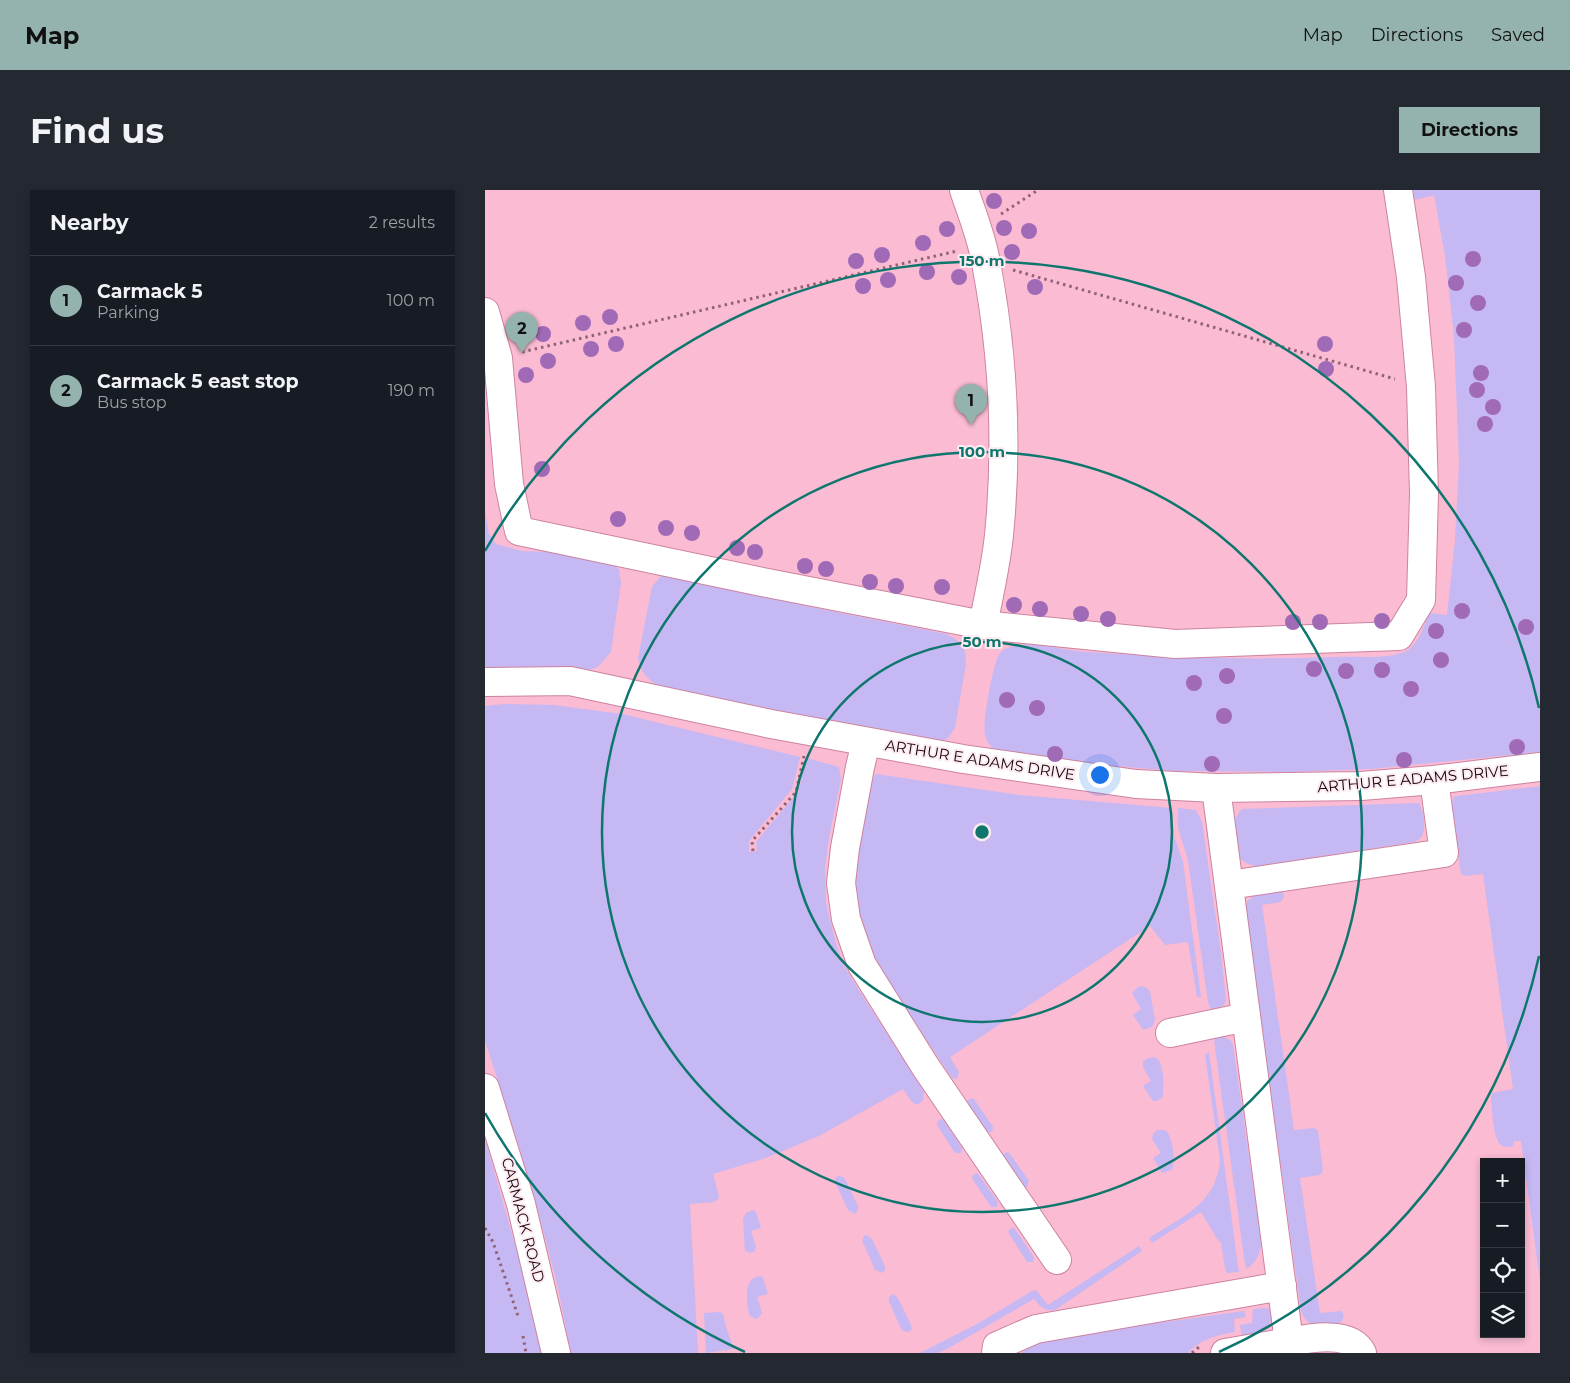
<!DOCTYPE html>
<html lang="en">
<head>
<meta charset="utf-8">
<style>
  :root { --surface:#171b24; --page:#242831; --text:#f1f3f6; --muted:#9ea1a6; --line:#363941; --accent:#94b3ae }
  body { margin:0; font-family:Montserrat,sans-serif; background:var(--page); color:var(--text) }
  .controls { position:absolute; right:15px; bottom:15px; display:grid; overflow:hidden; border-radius:0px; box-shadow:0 2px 8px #0003 }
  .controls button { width:45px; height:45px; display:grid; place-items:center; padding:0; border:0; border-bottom:1px solid var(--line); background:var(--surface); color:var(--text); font:25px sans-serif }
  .you { position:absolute; left:614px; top:584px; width:18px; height:18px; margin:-12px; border:4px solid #fff; border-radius:50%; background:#1a73e8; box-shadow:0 0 0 8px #1a73e833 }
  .badge { display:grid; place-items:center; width:32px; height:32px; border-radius:50%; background:var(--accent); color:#111; font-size:16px; font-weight:700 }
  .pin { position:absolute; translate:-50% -41px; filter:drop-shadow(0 1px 2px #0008) }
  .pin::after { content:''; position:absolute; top:26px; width:18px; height:15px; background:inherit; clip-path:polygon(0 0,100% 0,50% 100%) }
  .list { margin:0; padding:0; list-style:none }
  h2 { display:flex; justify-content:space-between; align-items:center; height:65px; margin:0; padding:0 20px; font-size:21px }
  h2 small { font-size:16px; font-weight:400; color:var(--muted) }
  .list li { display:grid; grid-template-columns:32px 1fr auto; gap:15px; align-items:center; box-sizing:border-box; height:90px; padding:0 20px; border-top:1px solid var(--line) }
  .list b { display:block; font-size:19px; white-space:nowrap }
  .list p { margin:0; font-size:16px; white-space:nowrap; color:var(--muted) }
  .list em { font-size:16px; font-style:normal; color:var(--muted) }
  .icon { flex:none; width:28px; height:28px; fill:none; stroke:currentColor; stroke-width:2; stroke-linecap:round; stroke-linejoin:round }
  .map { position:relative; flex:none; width:1055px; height:1163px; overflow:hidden; border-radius:0px }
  header { display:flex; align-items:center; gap:30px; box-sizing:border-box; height:70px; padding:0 25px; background:var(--accent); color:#111 }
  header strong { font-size:24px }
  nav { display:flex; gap:28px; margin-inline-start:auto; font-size:18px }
  .intro { display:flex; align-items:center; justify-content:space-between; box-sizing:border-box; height:120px; padding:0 30px }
  h1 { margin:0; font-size:35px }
  .button { padding:12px 22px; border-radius:0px; background:var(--accent); color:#111; font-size:18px; font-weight:700 }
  main { display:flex; gap:30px; padding:0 30px }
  aside { flex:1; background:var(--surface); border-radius:0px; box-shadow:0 2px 8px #0003 }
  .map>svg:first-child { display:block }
  .green { fill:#c6b8f3 }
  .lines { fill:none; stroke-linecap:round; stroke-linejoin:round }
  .minor-casing { stroke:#cd83a0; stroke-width:30 }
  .path { stroke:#8f6374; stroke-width:3; stroke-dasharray:2.5 4; stroke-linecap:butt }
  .minor { stroke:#fff; stroke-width:28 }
  .tree { fill:#a06ab6 }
  .ring { fill:none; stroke:#0f766e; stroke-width:2.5 }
  .labels { text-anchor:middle; stroke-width:4; stroke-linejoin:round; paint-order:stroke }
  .street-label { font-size:15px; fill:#1b030d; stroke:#fcecf1 }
  .centre { fill:#0f766e; stroke:#fcecf1; stroke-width:2.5 }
  .ring-label { font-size:15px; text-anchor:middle; font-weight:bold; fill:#0f766e; stroke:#fcecf1; stroke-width:4; stroke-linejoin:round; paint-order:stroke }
</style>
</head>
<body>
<header>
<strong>Map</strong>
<nav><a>Map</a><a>Directions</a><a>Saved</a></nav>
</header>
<div class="intro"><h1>Find us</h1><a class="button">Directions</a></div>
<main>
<aside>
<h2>Nearby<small>2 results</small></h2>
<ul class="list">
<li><span class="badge">1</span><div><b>Carmack 5</b><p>Parking</p></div><em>100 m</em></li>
<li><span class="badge">2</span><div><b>Carmack 5 east stop</b><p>Bus stop</p></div><em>190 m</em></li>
</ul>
</aside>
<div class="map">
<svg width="1055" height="1163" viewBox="0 0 1055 1163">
  <rect width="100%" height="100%" fill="#fabbd3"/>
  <g class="green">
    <path d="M 928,0 L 1055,0 L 1055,562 L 886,579 L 806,582 L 690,581 L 523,567 C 514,562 502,557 500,545 C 497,534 508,472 515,463 C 519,458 526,457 532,455 C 551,452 583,461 603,462 C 687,468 770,470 853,467 C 875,466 900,470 921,461 C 934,454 939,435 944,423 L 962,425 L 970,351 L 974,273 L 969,146 L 960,66 L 949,5 L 930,10 Z"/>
    <path d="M 0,321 L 4,344 L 11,354 L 37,361 L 90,363 L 126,370 L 134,380 L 136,393 L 126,462 L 113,477 L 101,481 L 0,479 Z"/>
    <path d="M 186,382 L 250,397 L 321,416 L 462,444 L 472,450 L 480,461 L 481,474 L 470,538 L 463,548 L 457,552 L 319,530 L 171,495 C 161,487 155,481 153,468 L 167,397 L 175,387 Z"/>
    <path d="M 19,514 L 69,515 L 137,524 L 315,567 L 307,599 L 264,651 L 264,662 L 272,661 L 271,652 L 313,602 L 322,568 L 354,577 L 356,589 L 344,648 L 340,678 L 341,713 L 351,754 L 358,773 L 368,791 L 438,900 L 439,902 L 438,910 L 434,914 L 430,914 L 427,912 L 418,899 L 334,946 L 281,968 L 228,984 L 234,1006 L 233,1010 L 228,1012 L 205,1014 L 213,1163 L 86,1163 L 73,1098 L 51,1013 L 32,950 L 0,851 L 0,516 Z"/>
    <path d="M 391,584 L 535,605 L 687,618 L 688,643 L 698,672 L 716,807 L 712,807 L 703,752 L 680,755 L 665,736 L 465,867 L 474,882 L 472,889 L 467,888 L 395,781 L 386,765 L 373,728 L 368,683 L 384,593 Z"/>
    <path d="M 1055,596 L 1055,1091 L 1036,951 L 1029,951 L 1028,956 C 1024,957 1020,958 1016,955 C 1008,949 1007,918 1006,907 L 1007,903 L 1028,899 L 998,684 L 980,686 L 976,684 L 966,615 L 969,607 L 972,606 Z"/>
    <path d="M 934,613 C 938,620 941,635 938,643 C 937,648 933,650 929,652 L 772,676 C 765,675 758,673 754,666 C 751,661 749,640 749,634 C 750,628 753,623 757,619 Z"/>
    <path d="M 693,618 L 711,620 L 717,632 L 736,763 L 741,810 C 739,818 733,818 726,819 L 723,812 L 703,670 L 693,638 Z"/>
    <path d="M 794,700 L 799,704 L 798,709 L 795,712 L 777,715 L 809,940 L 829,938 L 833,941 L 838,980 L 835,985 L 815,988 L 835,1123 L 856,1121 C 860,1125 859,1130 855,1133 C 839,1135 823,1141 816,1121 L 760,717 C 765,702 781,703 794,700 Z"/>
    <path d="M 657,796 L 663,799 L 665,802 L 670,830 L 667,837 L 658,840 L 648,825 L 656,819 L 647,803 L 653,797 Z"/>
    <path d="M 739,847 L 745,850 L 748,855 L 776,1051 C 776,1063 771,1072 762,1079 L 760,1074 L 730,858 L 729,848 Z"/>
    <path d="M 724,862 L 753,1076 L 754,1082 L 742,1083 L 740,1078 L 736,1053 L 731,1047 L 716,1022 L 667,1053 L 664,1048 C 696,1027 732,1014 735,970 L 720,865 Z"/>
    <path d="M 663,868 C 666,868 668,867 671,868 C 679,872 680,901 677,908 L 671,911 L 668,911 L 658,896 L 666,891 L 658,877 L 658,872 Z"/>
    <path d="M 487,908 L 489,909 L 508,937 L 507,942 L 501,942 L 483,914 L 482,911 Z"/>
    <path d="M 456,929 L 459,930 L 477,958 L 476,963 L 470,963 L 452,935 L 452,932 Z"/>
    <path d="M 672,940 L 680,940 C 688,946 691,971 687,980 L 677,983 L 668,968 L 676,963 L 667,949 L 668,944 Z"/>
    <path d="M 0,949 L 34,1069 L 56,1163 L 0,1163 Z"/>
    <path d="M 522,962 L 525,964 L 544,991 L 542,997 L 537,996 L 519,969 L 518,965 Z"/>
    <path d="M 492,983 L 494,985 L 513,1012 L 512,1017 L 506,1017 L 488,990 L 487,986 Z"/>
    <path d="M 353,986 L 358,987 L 360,989 L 373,1016 L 373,1020 L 370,1024 L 363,1020 L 350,992 L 350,988 Z"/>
    <path d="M 268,1020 L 271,1022 L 276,1038 L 266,1041 L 271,1057 L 270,1061 L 265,1063 L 260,1061 L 258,1029 L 261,1023 Z"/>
    <path d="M 528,1037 L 530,1039 L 549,1067 L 548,1072 L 542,1072 L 524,1044 L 523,1041 Z"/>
    <path d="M 380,1045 L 382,1045 L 387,1049 L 400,1076 L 400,1079 L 398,1083 L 390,1080 L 377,1050 Z"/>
    <path d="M 654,1056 L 657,1061 L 570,1120 C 558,1121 556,1117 549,1109 L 462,1159 L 452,1163 L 435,1163 L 492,1134 L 547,1101 L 551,1100 L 563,1115 Z"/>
    <path d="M 276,1086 L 278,1088 L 283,1104 L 272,1107 L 277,1123 L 273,1128 L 270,1129 L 264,1125 C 262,1112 257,1087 276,1086 Z"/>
    <path d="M 408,1104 L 413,1108 L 426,1135 L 427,1139 L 424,1142 L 418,1141 L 416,1139 L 404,1111 L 404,1107 Z"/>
    <path d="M 782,1118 L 786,1120 C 788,1144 776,1143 757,1146 L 755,1135 L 767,1133 L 768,1119 Z"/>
    <path d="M 759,1121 L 761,1127 L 749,1129 L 750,1142 C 732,1145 716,1149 703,1163 L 537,1163 L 544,1155 L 558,1149 Z"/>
    <path d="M 235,1122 L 238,1124 L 241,1137 L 249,1159 L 221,1163 L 219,1123 Z"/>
  </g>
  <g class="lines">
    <defs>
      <g id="minor">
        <path d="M 0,122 L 13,168 L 24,294 L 34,341 L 277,392 L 498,435 C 504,405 511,375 514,345 C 523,254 518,162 501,73 C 497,48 487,24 479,0"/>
        <path d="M 498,435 L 690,454 L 914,446 L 936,410 L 939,304 L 936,197 L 926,87 L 913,0"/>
        <path d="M 0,492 L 85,491 L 286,534 L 478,569 L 651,594 L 731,598 L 876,596 L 949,590 L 1055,577"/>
        <path d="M 381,552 L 375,577 L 360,658 L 356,693 L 361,729 L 377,775 L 440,876 L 572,1070"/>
        <path d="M 731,598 L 804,1152 L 740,1163"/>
        <path d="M 744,695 L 959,663 L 949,590"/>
        <path d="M 685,843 L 761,827"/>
        <path d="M 0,898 L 36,1014 L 71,1163"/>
        <path d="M 804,1152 C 824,1148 866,1140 877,1163"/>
        <path d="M 511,1163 L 512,1156 L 551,1139 L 797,1096"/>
      </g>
    </defs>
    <use href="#minor" class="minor-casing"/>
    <g class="path">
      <path d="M 516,24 L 553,0"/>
      <path d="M 528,80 L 910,189"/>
      <path d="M 37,162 L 472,61"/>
      <path d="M 268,661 L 267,651 L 311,602 L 319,566"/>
      <path d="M 0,1038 L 8,1052 L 33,1126"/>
      <path d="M 38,1146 L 41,1163"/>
      <path d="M 707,1163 L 714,1157"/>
    </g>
    <use href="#minor" class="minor"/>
  </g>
  <g class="tree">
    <circle cx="509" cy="11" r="8"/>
    <circle cx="519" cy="38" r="8"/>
    <circle cx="462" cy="39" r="8"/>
    <circle cx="544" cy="41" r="8"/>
    <circle cx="438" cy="53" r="8"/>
    <circle cx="527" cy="62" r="8"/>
    <circle cx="397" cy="65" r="8"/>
    <circle cx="988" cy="69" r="8"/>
    <circle cx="371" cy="71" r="8"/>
    <circle cx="442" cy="82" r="8"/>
    <circle cx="474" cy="87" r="8"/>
    <circle cx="403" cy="90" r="8"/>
    <circle cx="971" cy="93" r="8"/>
    <circle cx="378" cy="96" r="8"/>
    <circle cx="550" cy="97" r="8"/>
    <circle cx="993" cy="113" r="8"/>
    <circle cx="125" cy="127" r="8"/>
    <circle cx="98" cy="133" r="8"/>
    <circle cx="979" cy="140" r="8"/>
    <circle cx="30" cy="141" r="8"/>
    <circle cx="58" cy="144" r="8"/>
    <circle cx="131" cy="154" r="8"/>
    <circle cx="840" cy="154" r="8"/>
    <circle cx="106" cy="159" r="8"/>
    <circle cx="63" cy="171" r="8"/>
    <circle cx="841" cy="179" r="8"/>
    <circle cx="996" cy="183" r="8"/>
    <circle cx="41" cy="185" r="8"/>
    <circle cx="992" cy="200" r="8"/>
    <circle cx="1008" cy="217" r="8"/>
    <circle cx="1000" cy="234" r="8"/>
    <circle cx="57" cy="279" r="8"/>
    <circle cx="133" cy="329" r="8"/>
    <circle cx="181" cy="338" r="8"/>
    <circle cx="207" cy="343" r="8"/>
    <circle cx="252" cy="358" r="8"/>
    <circle cx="270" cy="362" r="8"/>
    <circle cx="320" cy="376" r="8"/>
    <circle cx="341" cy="379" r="8"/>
    <circle cx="385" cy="392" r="8"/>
    <circle cx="411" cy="396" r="8"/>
    <circle cx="457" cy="397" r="8"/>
    <circle cx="529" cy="415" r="8"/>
    <circle cx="555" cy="419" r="8"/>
    <circle cx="977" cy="421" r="8"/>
    <circle cx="596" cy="424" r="8"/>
    <circle cx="623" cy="429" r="8"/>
    <circle cx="897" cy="431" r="8"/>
    <circle cx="808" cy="432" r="8"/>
    <circle cx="835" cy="432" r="8"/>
    <circle cx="1041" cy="437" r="8"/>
    <circle cx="951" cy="441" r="8"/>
    <circle cx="956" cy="470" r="8"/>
    <circle cx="829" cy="479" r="8"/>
    <circle cx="897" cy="480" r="8"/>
    <circle cx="861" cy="481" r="8"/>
    <circle cx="742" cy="486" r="8"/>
    <circle cx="709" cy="493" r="8"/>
    <circle cx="926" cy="499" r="8"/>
    <circle cx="522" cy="510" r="8"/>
    <circle cx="552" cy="518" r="8"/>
    <circle cx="739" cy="526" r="8"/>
    <circle cx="1032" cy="557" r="8"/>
    <circle cx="570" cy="564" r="8"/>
    <circle cx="919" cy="570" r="8"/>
    <circle cx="727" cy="574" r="8"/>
  </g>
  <g class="ring">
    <circle cx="497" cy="642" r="190"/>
    <circle cx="497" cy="642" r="380"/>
    <path d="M1054 766A571 571 0 0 1 734 1162M260 1162A571 571 0 0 1 0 923M0 361A571 571 0 0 1 1054 518"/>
  </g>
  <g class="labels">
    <g class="street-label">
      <text transform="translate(495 570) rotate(9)" y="5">ARTHUR E ADAMS DRIVE</text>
      <text transform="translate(928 589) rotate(-5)" y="5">ARTHUR E ADAMS DRIVE</text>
      <text transform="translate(38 1030) rotate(75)" y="5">CARMACK ROAD</text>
    </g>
  </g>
  <circle cx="497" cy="642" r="8" class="centre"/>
  <g class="ring-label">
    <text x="497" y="76">150 m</text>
    <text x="497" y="267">100 m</text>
    <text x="497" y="457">50 m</text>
  </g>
</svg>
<div class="controls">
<button>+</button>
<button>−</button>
<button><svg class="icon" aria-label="locate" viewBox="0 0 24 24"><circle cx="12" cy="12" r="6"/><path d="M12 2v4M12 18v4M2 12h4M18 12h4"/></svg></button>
<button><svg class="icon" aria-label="layers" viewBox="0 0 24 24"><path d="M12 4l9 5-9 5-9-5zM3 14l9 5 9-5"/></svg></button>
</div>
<div class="you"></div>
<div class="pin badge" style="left:486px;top:235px">1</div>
<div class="pin badge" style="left:37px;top:163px">2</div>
</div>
</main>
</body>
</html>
